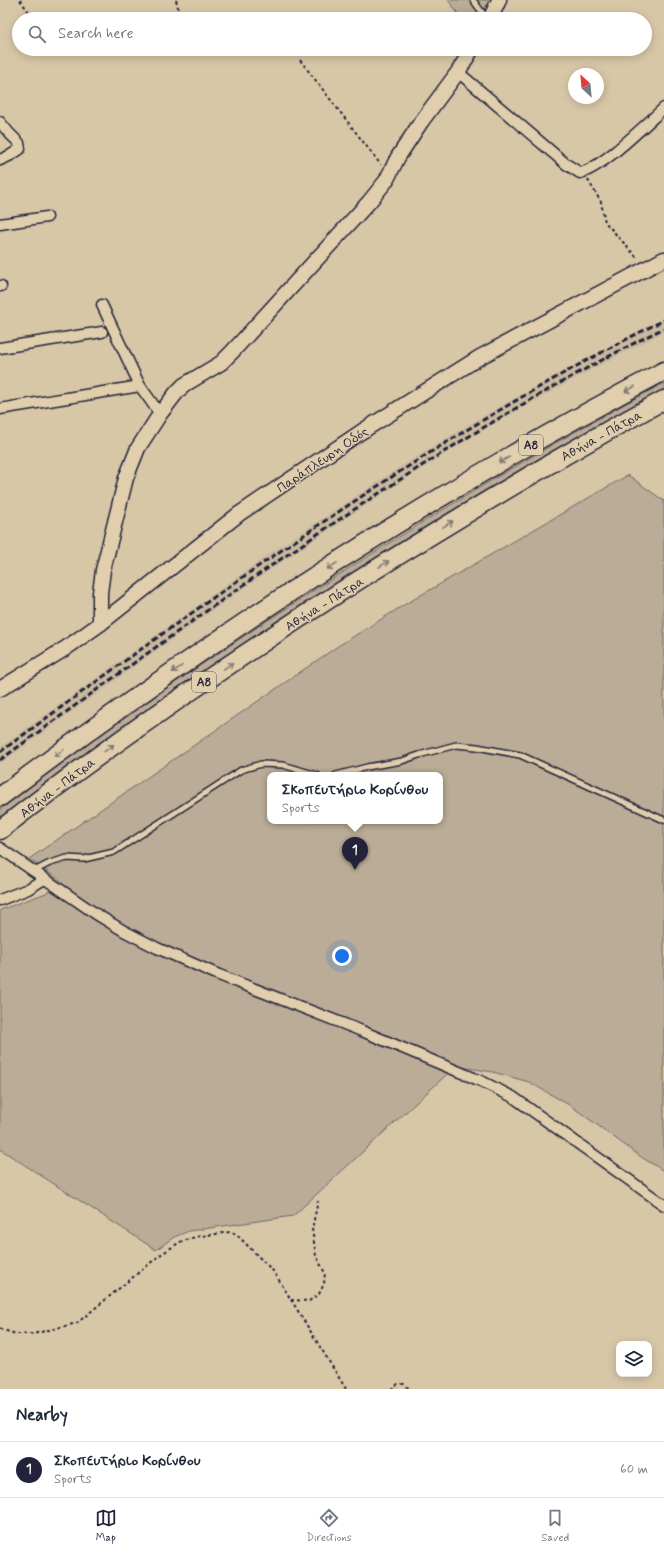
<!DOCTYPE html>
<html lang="en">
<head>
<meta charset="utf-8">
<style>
  :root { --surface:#fff; --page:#f6f6f7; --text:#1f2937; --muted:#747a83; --line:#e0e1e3; --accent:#22223b }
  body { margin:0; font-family:Mynerve,sans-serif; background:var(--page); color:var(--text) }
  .controls { position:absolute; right:12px; bottom:12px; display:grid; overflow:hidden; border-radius:8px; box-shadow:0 2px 10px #0003 }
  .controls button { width:36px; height:36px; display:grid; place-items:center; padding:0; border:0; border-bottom:1px solid var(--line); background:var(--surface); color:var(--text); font:20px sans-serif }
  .compass { position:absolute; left:568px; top:68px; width:36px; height:36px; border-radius:50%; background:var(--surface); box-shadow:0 2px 10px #0003; rotate:334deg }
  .you { position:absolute; left:342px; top:956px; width:14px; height:14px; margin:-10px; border:3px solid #fff; border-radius:50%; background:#1a73e8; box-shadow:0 0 0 6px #1a73e833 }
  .badge { display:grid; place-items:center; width:26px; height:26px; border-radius:50%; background:var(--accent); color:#fff; font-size:13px; font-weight:700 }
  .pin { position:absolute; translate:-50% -33px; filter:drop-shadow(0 1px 2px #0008) }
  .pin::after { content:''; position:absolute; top:21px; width:14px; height:12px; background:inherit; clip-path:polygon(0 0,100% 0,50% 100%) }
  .popup { position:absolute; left:267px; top:772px; width:176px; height:52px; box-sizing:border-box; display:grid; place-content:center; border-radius:8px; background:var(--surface); filter:drop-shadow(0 1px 3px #0005); font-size:13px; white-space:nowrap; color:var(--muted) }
  .popup b { font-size:15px; color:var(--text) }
  .popup::after { content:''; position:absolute; left:50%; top:100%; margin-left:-8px; border:8px solid transparent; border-top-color:var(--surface) }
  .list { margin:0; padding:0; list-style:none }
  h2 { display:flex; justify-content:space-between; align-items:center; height:52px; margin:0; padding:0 16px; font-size:17px }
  h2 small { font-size:13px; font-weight:400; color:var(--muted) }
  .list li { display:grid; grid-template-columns:26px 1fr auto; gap:12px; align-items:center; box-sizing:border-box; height:56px; padding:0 16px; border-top:1px solid var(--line) }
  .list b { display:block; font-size:15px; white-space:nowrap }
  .list p { margin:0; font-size:13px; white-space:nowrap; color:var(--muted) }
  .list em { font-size:13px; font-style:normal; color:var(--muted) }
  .icon { flex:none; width:22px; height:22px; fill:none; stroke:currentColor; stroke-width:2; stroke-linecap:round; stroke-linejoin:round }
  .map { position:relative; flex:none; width:664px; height:1389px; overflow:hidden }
  .search { position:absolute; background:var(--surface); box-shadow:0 2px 10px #0003; left:12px; right:12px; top:12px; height:44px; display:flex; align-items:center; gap:10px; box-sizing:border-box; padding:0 14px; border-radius:22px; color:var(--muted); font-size:15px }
  .sheet { height:108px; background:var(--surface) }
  nav { display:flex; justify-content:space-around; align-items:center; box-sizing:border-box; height:56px; border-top:1px solid var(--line); background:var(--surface); font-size:11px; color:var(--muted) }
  nav a { display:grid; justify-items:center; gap:2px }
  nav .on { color:var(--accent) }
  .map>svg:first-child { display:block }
  .built { fill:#c9ba9e }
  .green { fill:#baac96; stroke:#6e6768; fill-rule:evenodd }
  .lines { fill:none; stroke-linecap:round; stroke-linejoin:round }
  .lane-casing { stroke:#22223b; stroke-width:8 }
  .street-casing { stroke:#22223b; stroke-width:13 }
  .secondary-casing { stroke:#22223b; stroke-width:17 }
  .highway-casing { stroke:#22223b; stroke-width:21 }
  .path { stroke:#22223b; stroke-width:2; stroke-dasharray:3 3; stroke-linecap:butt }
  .lane { stroke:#e0ceac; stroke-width:5 }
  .street { stroke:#e0ceac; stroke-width:10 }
  .secondary { stroke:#e0ceac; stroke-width:14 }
  .highway { stroke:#e0ceac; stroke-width:18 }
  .rail { stroke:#22223b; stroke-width:3; stroke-dasharray:6 3; stroke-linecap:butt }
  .oneway { stroke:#817874 }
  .labels { text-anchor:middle; stroke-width:3; stroke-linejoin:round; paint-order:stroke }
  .shield { fill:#e0ceac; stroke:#5b565d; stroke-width:1 }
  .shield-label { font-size:12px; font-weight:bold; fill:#22223b }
  .street-label { font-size:13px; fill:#22223b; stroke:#e0ceac }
</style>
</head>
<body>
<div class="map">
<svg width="664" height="1389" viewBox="0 0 664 1389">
  <rect width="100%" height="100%" fill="#d8c7a7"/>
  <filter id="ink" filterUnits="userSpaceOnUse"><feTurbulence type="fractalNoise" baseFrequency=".025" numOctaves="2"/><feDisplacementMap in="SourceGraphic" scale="8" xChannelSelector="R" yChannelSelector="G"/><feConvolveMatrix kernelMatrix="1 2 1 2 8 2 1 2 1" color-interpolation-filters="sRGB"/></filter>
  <g filter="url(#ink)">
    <path class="built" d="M 664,318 L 664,332 L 574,379 L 483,430 L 407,478 L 284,560 L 168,642 L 0,764 L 0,747 L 276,549 L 400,467 L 476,420 L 567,369 Z"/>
    <g class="green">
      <path d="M 448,0 L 489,0 L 479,19 L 462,19 Z"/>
      <path d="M 664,383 L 664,389 C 561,443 461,504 362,566 C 238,645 116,727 0,817 L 0,810 C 115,721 236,639 359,562 C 459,499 560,438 664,383 Z"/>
      <path d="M 628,475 L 664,501 L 664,1171 L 641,1157 L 571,1106 L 529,1082 L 493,1072 L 456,1066 L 293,1216 L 189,1231 L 174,1237 L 156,1250 L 0,1149 L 0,910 L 46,893 L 61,881 L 29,859 L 338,646 L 404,605 ZM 270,775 L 440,775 L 440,821 L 270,821 Z"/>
    </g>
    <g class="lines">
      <defs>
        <g id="lane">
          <path d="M 473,0 L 487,19"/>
          <path d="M 336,775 L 367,767 L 402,761 L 419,755 L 456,745 L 477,747 L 520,755 L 664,820"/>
          <path d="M 34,871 L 50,863 L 67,858 L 84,859 L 114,852 L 241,770 L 261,764 L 283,765 L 317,775"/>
        </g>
        <g id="street">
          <path d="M 458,72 L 566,164 L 580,173 C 602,168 645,125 664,108"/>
          <path d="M 0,122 L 9,133 L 19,143 L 20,149 L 11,155 L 0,160"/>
          <path d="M 0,224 L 47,217"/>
          <path d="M 0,286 L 1,286"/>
          <path d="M 102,305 L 140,386"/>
          <path d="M 0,348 L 102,332"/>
          <path d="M 0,409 L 140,386 L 160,414"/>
          <path d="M 0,848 L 96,914 L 124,931 L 157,948 L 219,975 L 362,1031 L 481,1081 L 513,1097 L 664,1205"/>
          <path d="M 0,900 L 28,889 L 44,879"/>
        </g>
        <g id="secondary">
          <path d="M 490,19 L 499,0"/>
          <path d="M 100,624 L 100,593 L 103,570 L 126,478 L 138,448 L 160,414 L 177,392 L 184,385 L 221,363 L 232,352 L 369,202 L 386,181 L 398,157 L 421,122 L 458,72 L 472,49"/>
          <path d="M 0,689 L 66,648 L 100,624 L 239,514 L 361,432 L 480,357 L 664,259"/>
        </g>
        <g id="highway">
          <path d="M 0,797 C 209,639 432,493 664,371"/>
          <path d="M 0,830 C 116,739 238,657 362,578 C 461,516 561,455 664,400"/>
        </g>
      </defs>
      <use href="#lane" class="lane-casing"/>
      <use href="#street" class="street-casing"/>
      <use href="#secondary" class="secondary-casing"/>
      <use href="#highway" class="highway-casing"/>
      <g class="path">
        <path d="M 20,0 L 34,19"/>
        <path d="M 176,0 L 181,19"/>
        <path d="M 41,55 L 41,49"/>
        <path d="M 300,60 L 381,165"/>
        <path d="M 588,180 L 601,202 L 605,222 L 638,259"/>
        <path d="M 291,1300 L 309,1301 L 319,1294 L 324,1284 L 325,1273 L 316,1256 L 312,1229 L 318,1201"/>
        <path d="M 0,1329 L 16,1334 L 33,1334 L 77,1323 L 160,1255 L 180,1242 L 195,1237 L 230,1232 L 236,1234 L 274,1272 L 346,1389"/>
        <path d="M 391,1389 L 398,1384 L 404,1384 L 409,1389"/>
      </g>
      <use href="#lane" class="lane"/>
      <use href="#street" class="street"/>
      <use href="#secondary" class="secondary"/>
      <use href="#highway" class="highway"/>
      <g class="rail">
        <path d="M 0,752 C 213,596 427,439 664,320"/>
        <path d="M 0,760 C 214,605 427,446 664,328"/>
      </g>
    </g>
    <defs><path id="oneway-shaft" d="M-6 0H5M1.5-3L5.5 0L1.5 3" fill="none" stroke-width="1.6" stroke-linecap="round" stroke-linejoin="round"/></defs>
    <g class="oneway">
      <use href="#oneway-shaft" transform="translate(630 389) rotate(152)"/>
      <use href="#oneway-shaft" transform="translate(504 460) rotate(150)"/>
      <use href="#oneway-shaft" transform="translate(448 524) rotate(-31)"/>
      <use href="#oneway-shaft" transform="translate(384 564) rotate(-32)"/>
      <use href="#oneway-shaft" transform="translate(332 566) rotate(148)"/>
      <use href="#oneway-shaft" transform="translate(228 666) rotate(-34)"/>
      <use href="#oneway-shaft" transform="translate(177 669) rotate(145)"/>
      <use href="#oneway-shaft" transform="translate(109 748) rotate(-36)"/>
      <use href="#oneway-shaft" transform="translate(59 753) rotate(143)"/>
    </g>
  </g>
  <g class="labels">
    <g class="shield">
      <rect x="519" y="435" width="24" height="20" rx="3"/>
      <rect x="192" y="672" width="24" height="20" rx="3"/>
    </g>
    <g class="shield-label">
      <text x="531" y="449">Α8</text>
      <text x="204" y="686">Α8</text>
    </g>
    <g class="street-label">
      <text transform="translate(601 435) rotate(-29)" y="5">Αθήνα - Πάτρα</text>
      <text transform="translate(322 459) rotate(-34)" y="5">Παράπλευρη Οδός</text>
      <text transform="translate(324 603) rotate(-32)" y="5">Αθήνα - Πάτρα</text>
      <text transform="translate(57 787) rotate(-37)" y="5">Αθήνα - Πάτρα</text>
    </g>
  </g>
</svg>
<div class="controls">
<button><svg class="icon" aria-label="layers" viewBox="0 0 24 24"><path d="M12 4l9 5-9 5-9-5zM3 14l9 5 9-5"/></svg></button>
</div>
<svg class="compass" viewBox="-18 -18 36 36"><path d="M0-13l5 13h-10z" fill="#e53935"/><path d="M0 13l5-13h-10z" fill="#747a83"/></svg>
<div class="you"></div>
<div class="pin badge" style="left:355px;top:870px">1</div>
<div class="popup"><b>Σκοπευτήριο Κορίνθου</b>Sports</div>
<div class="search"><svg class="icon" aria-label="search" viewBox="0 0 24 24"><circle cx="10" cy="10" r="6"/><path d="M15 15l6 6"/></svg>Search here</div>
</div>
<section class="sheet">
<h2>Nearby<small></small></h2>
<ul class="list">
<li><span class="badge">1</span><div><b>Σκοπευτήριο Κορίνθου</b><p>Sports</p></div><em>60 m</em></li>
</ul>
</section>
<nav>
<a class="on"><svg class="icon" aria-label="map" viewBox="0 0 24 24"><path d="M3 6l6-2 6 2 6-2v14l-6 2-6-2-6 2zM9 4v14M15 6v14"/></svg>Map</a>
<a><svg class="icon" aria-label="directions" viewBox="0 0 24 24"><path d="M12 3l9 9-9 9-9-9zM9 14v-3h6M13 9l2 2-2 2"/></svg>Directions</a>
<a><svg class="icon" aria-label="saved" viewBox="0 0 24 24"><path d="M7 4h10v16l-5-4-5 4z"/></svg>Saved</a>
</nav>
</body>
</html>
